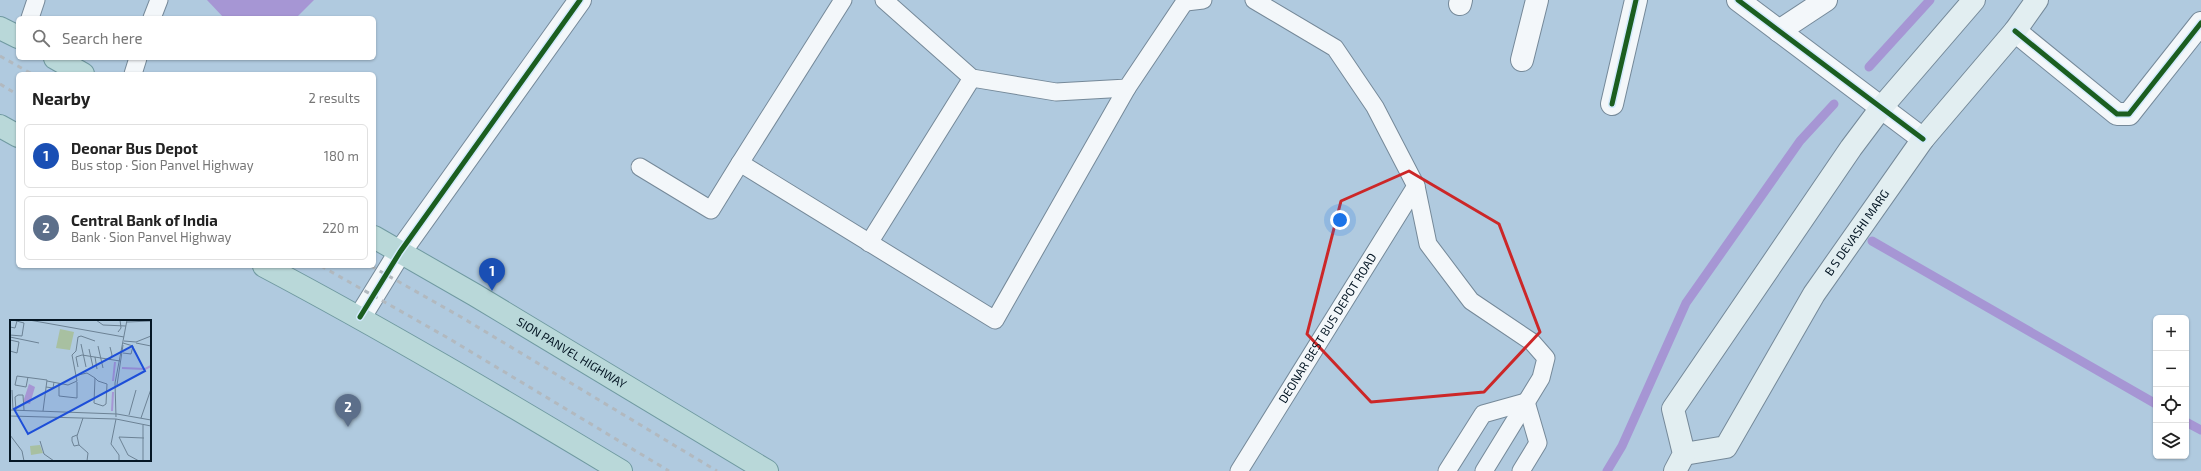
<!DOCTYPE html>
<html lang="en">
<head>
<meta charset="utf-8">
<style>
  :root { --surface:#fff; --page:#f2f2f2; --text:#222; --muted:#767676; --line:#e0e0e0; --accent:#1a73e8 }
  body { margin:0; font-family:"Exo 2",sans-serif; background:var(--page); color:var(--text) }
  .controls { position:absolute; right:12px; bottom:12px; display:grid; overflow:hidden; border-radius:6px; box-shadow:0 1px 3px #0004 }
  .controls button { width:36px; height:36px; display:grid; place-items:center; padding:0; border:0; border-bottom:1px solid var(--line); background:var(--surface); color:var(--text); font:20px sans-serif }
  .you { position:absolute; left:1340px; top:220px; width:14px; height:14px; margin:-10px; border:3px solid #fff; border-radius:50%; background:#1a73e8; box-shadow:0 0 0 6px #1a73e833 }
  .badge { display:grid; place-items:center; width:26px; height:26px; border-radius:50%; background:var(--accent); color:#fff; font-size:13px; font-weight:700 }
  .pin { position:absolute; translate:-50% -33px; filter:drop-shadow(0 1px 2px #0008) }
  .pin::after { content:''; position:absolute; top:21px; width:14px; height:12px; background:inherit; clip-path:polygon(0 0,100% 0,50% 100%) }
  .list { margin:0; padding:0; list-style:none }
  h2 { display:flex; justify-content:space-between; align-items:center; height:52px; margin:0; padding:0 16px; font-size:17px }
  h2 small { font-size:13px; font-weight:400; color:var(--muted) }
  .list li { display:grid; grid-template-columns:26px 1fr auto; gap:12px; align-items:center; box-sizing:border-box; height:64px; margin:0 8px 8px; padding:0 8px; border:1px solid var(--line); border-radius:6px }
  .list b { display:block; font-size:15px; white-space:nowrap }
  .list p { margin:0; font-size:13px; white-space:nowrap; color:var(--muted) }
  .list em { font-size:13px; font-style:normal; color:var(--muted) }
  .icon { flex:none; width:22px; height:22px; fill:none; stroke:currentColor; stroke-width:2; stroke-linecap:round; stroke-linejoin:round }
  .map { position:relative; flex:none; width:2201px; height:471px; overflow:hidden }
  .search { position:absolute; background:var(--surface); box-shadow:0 1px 3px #0004; left:16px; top:16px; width:360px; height:44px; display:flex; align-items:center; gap:10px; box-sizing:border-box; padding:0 14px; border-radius:6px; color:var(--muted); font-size:15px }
  .panel { position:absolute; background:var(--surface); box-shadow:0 1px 3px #0004; left:16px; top:72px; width:360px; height:196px; border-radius:6px }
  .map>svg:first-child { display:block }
  .water { fill:#a696d4 }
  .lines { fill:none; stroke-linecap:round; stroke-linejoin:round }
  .stream { stroke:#a696d4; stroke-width:9 }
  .lane-casing { stroke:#758999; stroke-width:19 }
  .street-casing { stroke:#758999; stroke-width:24 }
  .secondary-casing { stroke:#758999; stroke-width:24 }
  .highway-casing { stroke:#709aa1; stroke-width:24 }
  .lane { stroke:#f3f7fa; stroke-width:17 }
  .street { stroke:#f3f7fa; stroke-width:22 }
  .secondary { stroke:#e2eef1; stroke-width:22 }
  .highway { stroke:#b9d8d9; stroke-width:22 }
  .rail { stroke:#b2b9bf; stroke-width:3; stroke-dasharray:5 5; stroke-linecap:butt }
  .cycleway-casing { stroke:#d2eafd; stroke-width:8 }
  .cycleway { stroke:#1b5e20; stroke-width:5 }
  .marked { fill:none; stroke:#cc2728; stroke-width:3; stroke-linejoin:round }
  .labels { text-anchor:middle; stroke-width:3.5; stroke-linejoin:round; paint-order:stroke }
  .street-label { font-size:12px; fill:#051725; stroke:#d2eafd }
  .inset-river { fill:none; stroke:#a696d4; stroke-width:2 }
  .inset-road { fill:none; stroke:#6c8295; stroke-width:1 }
  .view { fill:#1d4ed8; fill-opacity:0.15; stroke:#1d4ed8; stroke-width:2 }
  .inset-edge { fill:none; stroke:#051725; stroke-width:2 }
</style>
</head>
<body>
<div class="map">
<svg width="2201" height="471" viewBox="0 0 2201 471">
  <rect width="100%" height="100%" fill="#b0cadf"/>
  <path class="water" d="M 207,0 L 314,0 L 296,18 L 224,18 Z"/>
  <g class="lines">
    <g class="stream">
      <path d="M 1869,67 L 1930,0"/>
      <path d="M 1872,241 L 2156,404"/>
      <path d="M 2186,422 L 2201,430"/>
      <path d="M 1607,471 L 1622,446 L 1686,303 L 1800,141 L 1834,104"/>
    </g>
    <defs>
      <g id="lane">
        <path d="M 843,0 L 740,163 L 995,320 L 1127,88"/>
        <path d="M 884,0 L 972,78 L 1056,92 L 1127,88 L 1186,0"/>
        <path d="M 1254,0 L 1335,48 L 1375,107 L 1416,186 L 1428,244 L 1471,301 L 1532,342 L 1546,358 L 1541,378 L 1484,471"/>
        <path d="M 1186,2 L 1203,0"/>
        <path d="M 30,18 L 36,0"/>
        <path d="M 152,18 L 159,0"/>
        <path d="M 133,74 L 138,58"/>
        <path d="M 640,167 L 711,210 L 740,163"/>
        <path d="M 869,243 L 972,78"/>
        <path id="s1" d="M 1239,471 L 1416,186"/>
        <path d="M 1447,471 L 1483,414 L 1526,402 L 1538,443 L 1521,471"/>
      </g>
      <g id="street">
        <path d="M 1738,0 L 1923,139"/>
        <path d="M 1460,4 L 1461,0"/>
        <path d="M 1779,31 L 1826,0"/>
        <path d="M 2015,31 L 2117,114 L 2129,114 L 2201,23"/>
        <path d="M 1522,60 L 1537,0"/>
        <path d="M 1612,104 L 1636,0"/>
        <path d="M 360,317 L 400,252 L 580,0"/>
      </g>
      <g id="secondary">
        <path id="s2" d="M 1684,454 L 1726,447 L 1814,294 L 1923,139 L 2015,31 L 2037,0"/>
        <path d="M 1675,471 L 1684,454 L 1673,409 L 1851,148 L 1881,108 L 1974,0"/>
      </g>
      <g id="highway">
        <path d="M 0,28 L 18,37"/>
        <path d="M 55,58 L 83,74"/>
        <path d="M 0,126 L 18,136"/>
        <path id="s3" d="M 374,237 L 475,295 L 767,471"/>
        <path d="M 264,266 C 385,330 503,400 621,471"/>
      </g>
    </defs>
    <use href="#lane" class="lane-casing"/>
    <use href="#street" class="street-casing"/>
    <use href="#secondary" class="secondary-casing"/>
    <use href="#highway" class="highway-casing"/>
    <use href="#lane" class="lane"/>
    <use href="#street" class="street"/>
    <use href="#secondary" class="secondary"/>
    <use href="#highway" class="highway"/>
    <g class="rail">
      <path d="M 0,56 L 32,74"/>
      <path d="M 0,84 L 18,95"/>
      <path d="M 321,266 L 448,338 L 669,471"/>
      <path d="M 371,266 L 461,317 L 717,471"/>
    </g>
    <defs>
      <g id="cycleway">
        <path d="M 1738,0 L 1923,139"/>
        <path d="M 2015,31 L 2117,114 L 2129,114 L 2201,23"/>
        <path d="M 1612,104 L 1636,0"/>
        <path d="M 360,317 L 400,252 L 580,0"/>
      </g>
    </defs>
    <use href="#cycleway" class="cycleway-casing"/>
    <use href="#cycleway" class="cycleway"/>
  </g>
  <path class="marked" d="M 1409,171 L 1499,224 L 1540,332 L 1484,392 L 1371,402 L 1307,334 L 1341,201 Z"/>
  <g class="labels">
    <g class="street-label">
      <text dy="4" stroke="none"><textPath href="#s2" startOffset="294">B S DEVASHI MARG</textPath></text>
      <text dy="4" stroke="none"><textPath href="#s1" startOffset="168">DEONAR BEST BUS DEPOT ROAD</textPath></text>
      <text dy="4" stroke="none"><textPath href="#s3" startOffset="229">SION PANVEL HIGHWAY</textPath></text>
    </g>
  </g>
  <g transform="translate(10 320)">
    <rect width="141" height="141" fill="#b0cadf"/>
    <path d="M 50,9 L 64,12 L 60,30 L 46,28 ZM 30,125 L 33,133 L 21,135 L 20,126 Z" fill="#a8c0a1"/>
    <path d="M 19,64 L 25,67 L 20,84 L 13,82 Z" fill="#a696d4"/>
    <path class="inset-river" d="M 112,48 L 135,49 L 141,46M 103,61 L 105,42M 102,91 L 103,72"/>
    <path class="inset-road" d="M 19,0 L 114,17M 86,0 L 93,5 L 116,6M 117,2 L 141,1M 0,7 L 5,8 L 7,1M 108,12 L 111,8 L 110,0M 0,15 L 12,16 L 14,3 L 3,0M 0,17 L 29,23M 0,20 L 9,22 L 7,33 L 0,31M 114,21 L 126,22 L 141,16M 126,23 L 141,26M 71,24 L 76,47M 88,26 L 93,48M 100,27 L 102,35 L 100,40M 79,29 L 83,47M 113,33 L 121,34 L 123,26 L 113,23M 85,37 L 87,49M 68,47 L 66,37 L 72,35 L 110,41M 68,55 L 77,53 L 85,58 L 88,61 L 97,64 L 96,84 L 93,86 L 84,83 L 85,58M 18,57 L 16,67 L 5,65 L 7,56 L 37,60 L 33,91M 37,61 L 58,65 L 67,61 L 62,35 L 66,31 L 68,17 L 71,16 L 85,21M 49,63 L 49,76 L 67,78 L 67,62M 107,65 L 113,25M 36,67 L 43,68 L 44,62M 2,70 L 3,90M 0,90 L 107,94 L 141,100M 6,90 L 5,77 L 8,75 L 13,75 L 14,90M 119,95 L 126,70M 0,96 L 106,99 L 141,106M 106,97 L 105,63 L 117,0M 73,98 L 67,116 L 69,125 L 78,133 L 77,141M 131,98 L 141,69M 106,99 L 101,124 L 109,135 L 109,141M 0,115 L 12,131 L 14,141M 67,115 L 62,117 L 62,121 L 64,126 L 69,125M 30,121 L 34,134 L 44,141M 129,141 L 118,135 L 109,117 L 134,118M 133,141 L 133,105"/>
    <path class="view" d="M 122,26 L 135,51 L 18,114 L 4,89 Z"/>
    <rect width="141" height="141" class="inset-edge"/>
  </g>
</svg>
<div class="controls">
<button>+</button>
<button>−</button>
<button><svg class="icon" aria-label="locate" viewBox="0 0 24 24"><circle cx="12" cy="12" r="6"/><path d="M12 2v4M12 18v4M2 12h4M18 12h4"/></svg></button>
<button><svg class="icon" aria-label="layers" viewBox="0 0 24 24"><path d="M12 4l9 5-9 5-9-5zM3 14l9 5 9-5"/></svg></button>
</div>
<div class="you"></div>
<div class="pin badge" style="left:492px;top:291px;background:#1a4fb4">1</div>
<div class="pin badge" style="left:348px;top:427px;background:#5c6f8a">2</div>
<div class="search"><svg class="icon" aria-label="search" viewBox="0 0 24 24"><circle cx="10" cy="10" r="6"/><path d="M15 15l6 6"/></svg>Search here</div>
<section class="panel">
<h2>Nearby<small>2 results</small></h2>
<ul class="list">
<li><span class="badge" style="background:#1a4fb4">1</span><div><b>Deonar Bus Depot</b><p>Bus stop · Sion Panvel Highway</p></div><em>180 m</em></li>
<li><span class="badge" style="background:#5c6f8a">2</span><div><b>Central Bank of India</b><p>Bank · Sion Panvel Highway</p></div><em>220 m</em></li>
</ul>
</section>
</div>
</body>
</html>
